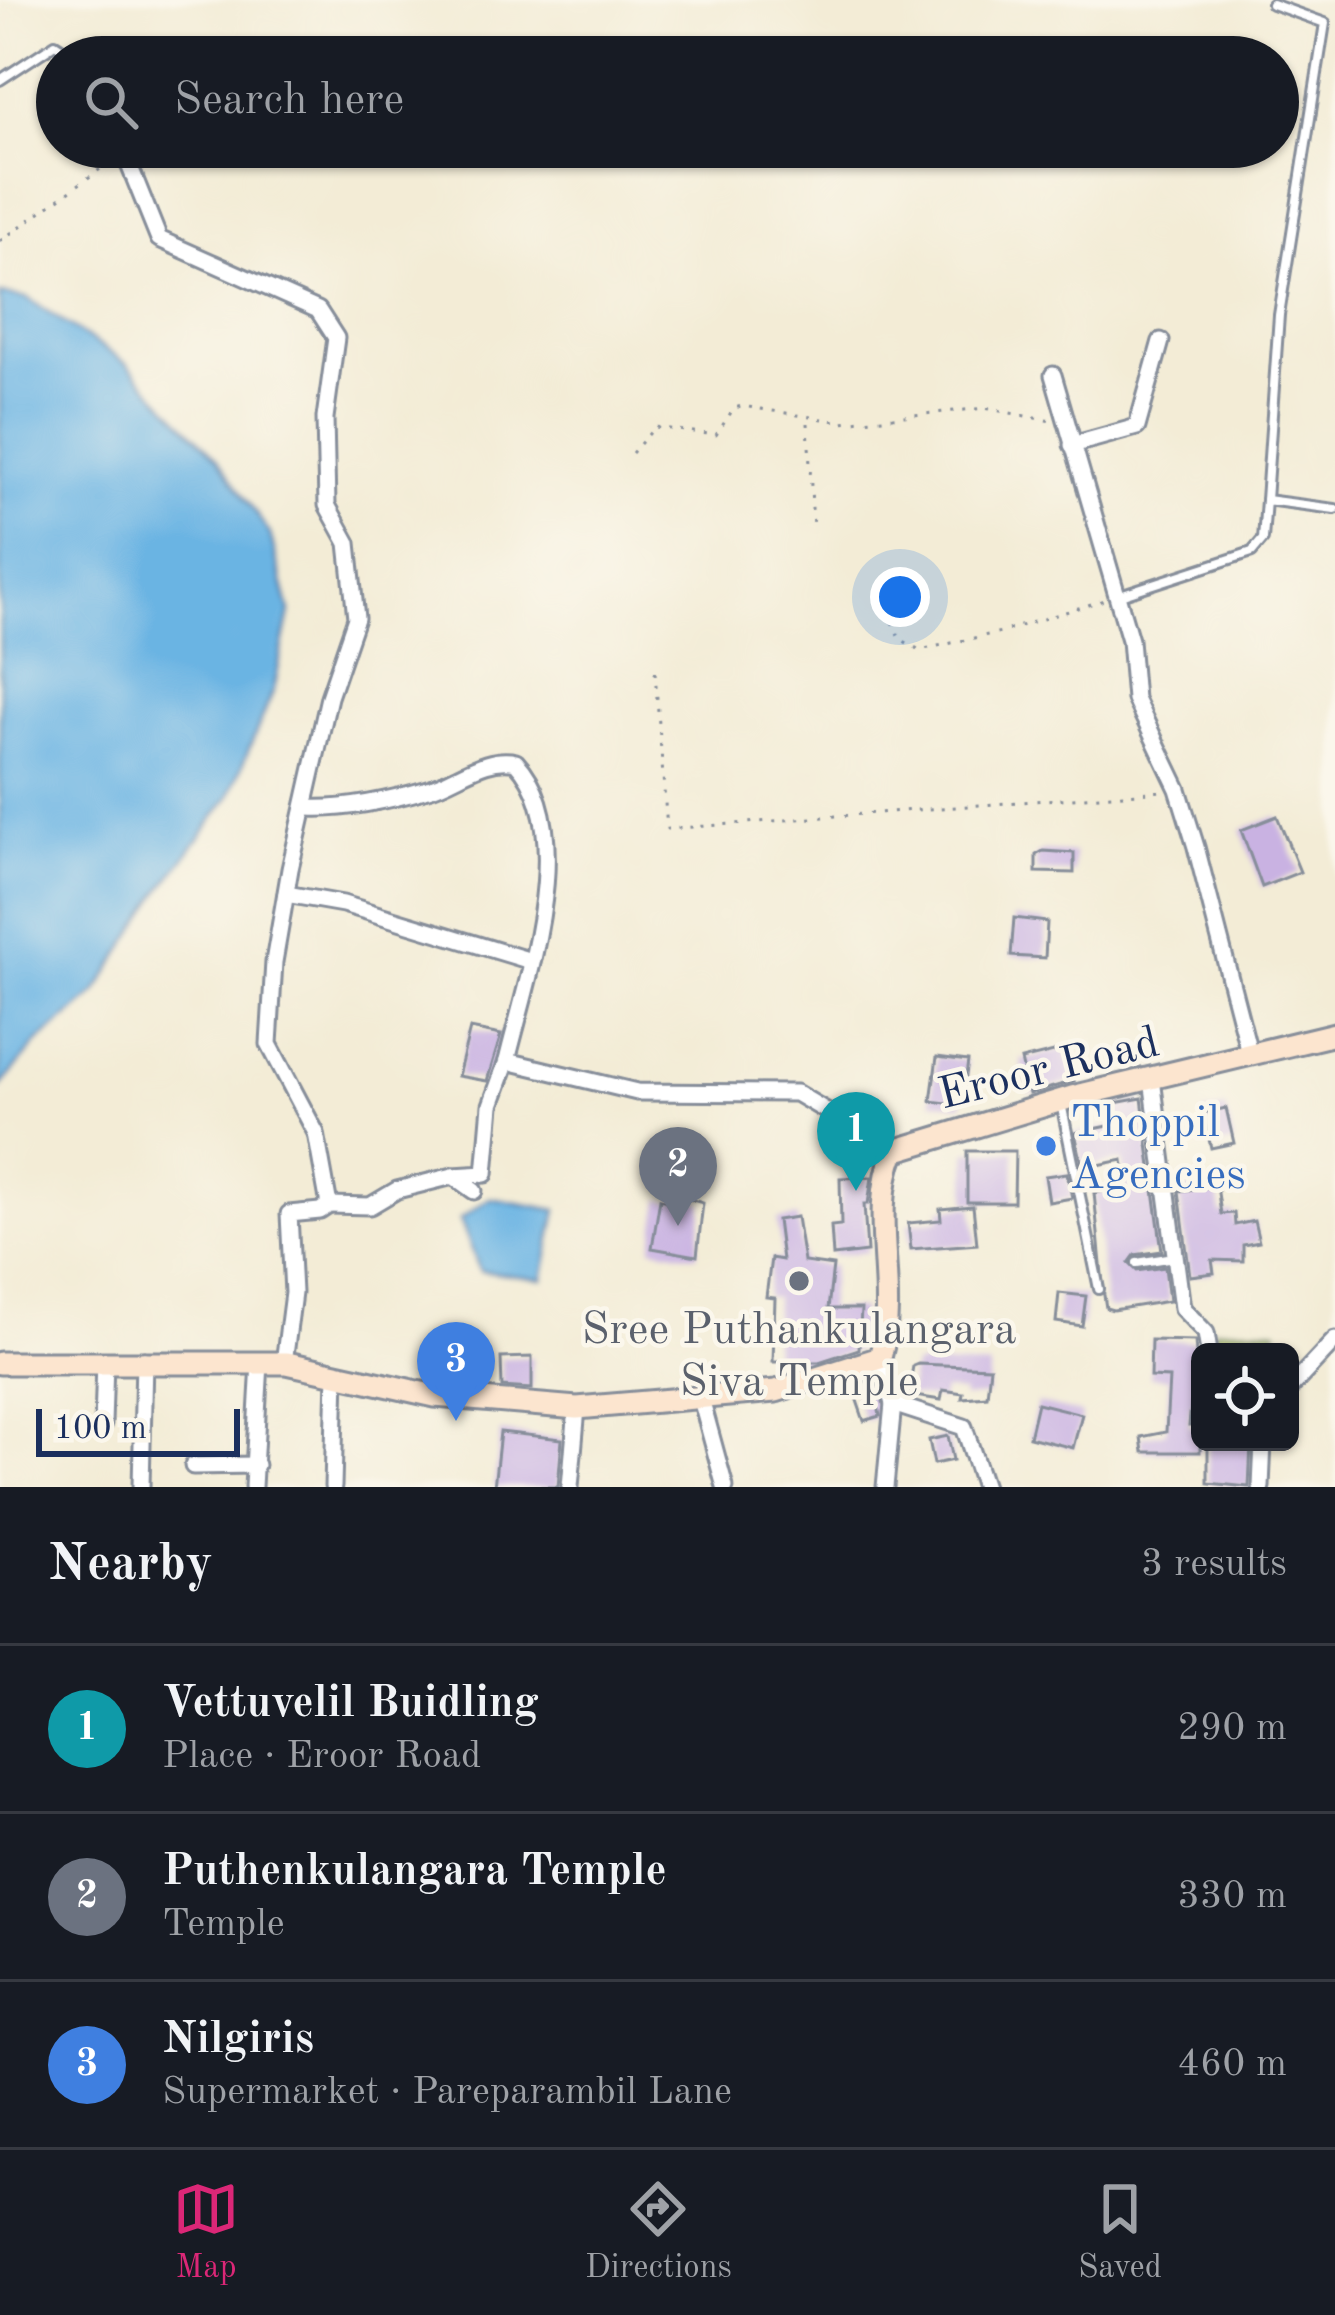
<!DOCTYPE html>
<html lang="en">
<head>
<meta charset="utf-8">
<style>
  :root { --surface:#171b24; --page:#20242c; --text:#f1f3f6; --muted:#9ea1a6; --line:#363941; --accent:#db2777 }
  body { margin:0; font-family:"Old Standard TT",serif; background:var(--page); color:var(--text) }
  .controls { position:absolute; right:36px; bottom:36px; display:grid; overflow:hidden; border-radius:18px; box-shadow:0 3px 9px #0004 }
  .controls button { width:108px; height:108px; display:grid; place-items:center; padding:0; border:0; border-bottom:3px solid var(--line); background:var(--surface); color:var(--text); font:60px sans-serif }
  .scale { position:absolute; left:36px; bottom:30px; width:204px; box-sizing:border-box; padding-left:12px; border:6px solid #1b2f5e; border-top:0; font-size:33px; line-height:42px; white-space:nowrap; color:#1b2f5e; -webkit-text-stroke:9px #fbf7ec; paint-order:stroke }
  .you { position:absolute; left:900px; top:597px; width:42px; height:42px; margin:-30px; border:9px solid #fff; border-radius:50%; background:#1a73e8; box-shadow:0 0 0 18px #1a73e833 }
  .badge { display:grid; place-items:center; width:78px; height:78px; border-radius:50%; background:var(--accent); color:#fff; font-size:39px; font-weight:700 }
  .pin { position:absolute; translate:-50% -99px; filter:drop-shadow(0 3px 6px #0008) }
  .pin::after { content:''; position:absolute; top:63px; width:42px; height:36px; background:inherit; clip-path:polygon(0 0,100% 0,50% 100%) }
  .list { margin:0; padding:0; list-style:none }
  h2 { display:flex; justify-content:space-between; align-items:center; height:156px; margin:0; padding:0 48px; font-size:51px }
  h2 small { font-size:39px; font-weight:400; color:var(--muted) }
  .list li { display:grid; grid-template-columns:78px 1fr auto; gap:36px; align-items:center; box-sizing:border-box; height:168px; padding:0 48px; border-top:3px solid var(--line) }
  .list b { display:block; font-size:45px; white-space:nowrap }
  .list p { margin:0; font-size:39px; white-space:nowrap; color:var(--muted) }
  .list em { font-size:39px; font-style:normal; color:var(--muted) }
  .icon { flex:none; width:66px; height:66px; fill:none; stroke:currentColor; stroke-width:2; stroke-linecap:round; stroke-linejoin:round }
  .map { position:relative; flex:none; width:1335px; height:1487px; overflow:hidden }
  .search { position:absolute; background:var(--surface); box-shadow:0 3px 9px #0004; left:36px; right:36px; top:36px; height:132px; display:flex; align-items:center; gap:30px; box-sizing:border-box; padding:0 42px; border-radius:66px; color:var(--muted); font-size:45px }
  .sheet { height:660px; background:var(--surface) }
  nav { display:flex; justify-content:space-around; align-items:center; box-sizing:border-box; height:168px; border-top:3px solid var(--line); background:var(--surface); font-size:33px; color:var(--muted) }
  nav a { display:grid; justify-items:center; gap:6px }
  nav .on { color:var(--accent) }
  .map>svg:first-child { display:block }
  .green { fill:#c2d375; stroke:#6e816a; stroke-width:3 }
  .water { fill:#6bb4e3; stroke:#4372a0; stroke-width:3 }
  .building { fill:#c9b2e2 }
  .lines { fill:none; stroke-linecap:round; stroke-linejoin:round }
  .service-casing { stroke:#878e9a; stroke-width:14 }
  .minor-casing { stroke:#878e9a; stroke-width:21 }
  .secondary-casing { stroke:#878e9a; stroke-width:27 }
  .path { stroke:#878e9a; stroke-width:3; stroke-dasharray:3 9; stroke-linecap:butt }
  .service { stroke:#fff; stroke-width:8 }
  .minor { stroke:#fff; stroke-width:15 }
  .secondary { stroke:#fce5cf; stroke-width:21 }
  .shop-dot { fill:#3f7fe0; stroke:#fbf7ec; stroke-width:4.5 }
  .worship-dot { fill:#6b7280; stroke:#fbf7ec; stroke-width:4.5 }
  .labels { text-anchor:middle; stroke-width:9; stroke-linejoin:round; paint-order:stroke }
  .street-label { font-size:45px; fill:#1b2f5e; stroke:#fbf7ec }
  .shop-label { font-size:45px; fill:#366cbe; stroke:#fbf7ec; text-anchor:start }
  .worship-label { font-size:45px; fill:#5b616d; stroke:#fbf7ec }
</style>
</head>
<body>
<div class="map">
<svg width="1335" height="1487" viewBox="0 0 1335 1487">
  <rect width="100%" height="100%" fill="#fbf7ec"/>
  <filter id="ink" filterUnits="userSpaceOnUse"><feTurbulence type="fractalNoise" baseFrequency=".00833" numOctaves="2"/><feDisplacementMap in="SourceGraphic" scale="24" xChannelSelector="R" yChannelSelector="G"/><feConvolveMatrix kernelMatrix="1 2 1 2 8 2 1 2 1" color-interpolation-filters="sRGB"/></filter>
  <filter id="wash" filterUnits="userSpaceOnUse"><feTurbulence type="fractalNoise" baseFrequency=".004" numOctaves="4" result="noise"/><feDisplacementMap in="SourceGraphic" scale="48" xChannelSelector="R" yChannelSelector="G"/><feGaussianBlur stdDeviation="2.7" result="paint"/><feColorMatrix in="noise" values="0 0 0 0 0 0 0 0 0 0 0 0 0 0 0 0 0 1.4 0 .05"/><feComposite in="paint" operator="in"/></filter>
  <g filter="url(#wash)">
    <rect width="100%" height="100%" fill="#f3ecd6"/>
    <rect class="green" x="1215" y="1329" width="61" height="23"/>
    <g class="water">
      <path d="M 0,294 L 27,298 L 127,364 L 218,459 L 270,534 L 290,612 L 274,689 L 229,797 L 159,893 L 95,994 L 36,1044 L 0,1087 Z"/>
      <path d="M 490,1198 L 557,1210 L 543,1279 L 480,1271 L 460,1219 Z"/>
    </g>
    <g id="blocks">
      <g class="building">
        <path d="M 1277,816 L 1300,872 L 1262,887 L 1241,830 Z"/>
        <path d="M 1043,851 L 1074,853 L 1074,873 L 1036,872 L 1036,855 Z"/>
        <path d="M 1014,918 L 1047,922 L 1045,958 L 1011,956 Z"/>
        <path d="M 470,1029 L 501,1035 L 487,1081 L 458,1076 Z"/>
        <path d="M 1066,1049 L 1074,1081 L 1029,1094 L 1021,1060 Z"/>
        <path d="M 937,1057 L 968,1061 L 962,1105 L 931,1101 Z"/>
        <path d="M 1142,1098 L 1162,1251 L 1135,1255 L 1129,1263 L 1137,1271 L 1165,1267 L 1169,1301 L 1113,1310 L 1106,1308 L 1104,1295 L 1094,1193 L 1127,1187 L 1123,1160 L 1083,1168 L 1075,1133 L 1113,1125 L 1109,1104 Z"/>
        <path d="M 1226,1108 L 1234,1143 L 1211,1148 L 1203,1113 Z"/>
        <path d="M 967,1151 L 1015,1151 L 1014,1202 L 967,1202 Z"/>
        <path d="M 1067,1173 L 1072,1198 L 1049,1202 L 1045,1176 Z"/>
        <path d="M 872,1177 L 868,1204 L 864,1204 L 867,1252 L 833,1256 L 831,1226 L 841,1225 L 840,1178 Z"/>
        <path d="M 694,1183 L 689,1199 L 703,1203 L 697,1256 L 652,1248 L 660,1199 L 674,1203 L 680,1184 Z"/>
        <path d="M 1217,1186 L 1221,1214 L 1234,1213 L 1235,1225 L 1254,1221 L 1259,1242 L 1243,1245 L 1243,1261 L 1212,1260 L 1214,1273 L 1190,1276 L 1179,1191 Z"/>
        <path d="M 973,1206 L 977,1244 L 911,1249 L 908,1223 L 941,1220 L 940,1209 Z"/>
        <path d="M 797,1217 L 804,1262 L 833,1266 L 828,1309 L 861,1309 L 859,1349 L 819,1362 L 773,1362 L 775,1298 L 766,1297 L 771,1258 L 782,1260 L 777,1220 Z"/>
        <path d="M 1059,1293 L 1086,1296 L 1082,1326 L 1056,1322 Z"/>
        <path d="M 1151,1340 L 1195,1341 L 1200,1405 L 1191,1404 L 1189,1426 L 1200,1426 L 1200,1452 L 1143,1452 L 1141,1437 L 1166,1432 L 1169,1378 L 1150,1377 Z"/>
        <path d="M 532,1357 L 532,1389 L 502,1387 L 501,1358 Z"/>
        <path d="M 918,1364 L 990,1367 L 987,1396 L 962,1398 L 963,1393 L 943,1390 L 941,1400 L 908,1395 L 913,1366 Z"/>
        <path d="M 873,1379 L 880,1416 L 864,1421 L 852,1386 Z"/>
        <path d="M 1037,1403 L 1082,1414 L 1073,1448 L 1029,1437 Z"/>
        <path d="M 500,1432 L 562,1439 L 558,1487 L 494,1487 Z"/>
        <path d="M 948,1436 L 953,1460 L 934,1464 L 929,1440 Z"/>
        <path d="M 1208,1442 L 1251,1442 L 1249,1487 L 1208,1483 Z"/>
      </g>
    </g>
  </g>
  <g filter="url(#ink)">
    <use href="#blocks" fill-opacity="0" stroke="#878e9a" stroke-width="3"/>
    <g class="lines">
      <defs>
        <g id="service">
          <path d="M 0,80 L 55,44 L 69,53"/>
          <path d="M 1266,500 L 1279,315 L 1325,23 L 1272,4"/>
          <path d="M 1120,595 L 1252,552 L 1263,539 L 1266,500 L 1335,509"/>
          <path d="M 1061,1103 L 1099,1289"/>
          <path d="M 1137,1263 L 1174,1257"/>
        </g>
        <g id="minor">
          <path d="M 70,54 L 72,57"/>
          <path d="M 122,147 L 159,239 L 318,310 L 336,338 L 325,418 L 327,505 L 348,543 L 356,618 L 329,697 L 290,869 L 274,962 L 269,1044 L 316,1133 L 329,1205 L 320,1211 L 289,1214 L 293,1293 L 284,1363"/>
          <path d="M 1053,375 L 1130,640 L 1135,699 L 1178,789 L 1196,847 L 1250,1056"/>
          <path d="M 1072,445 L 1137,427 L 1161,341"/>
          <path d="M 308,808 C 347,810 390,800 428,789 C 457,781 484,755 516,762 C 580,831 526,981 507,1061 L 637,1092 L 796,1093 L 894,1151"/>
          <path d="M 286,894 L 343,904 L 531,961"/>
          <path d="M 1152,1079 L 1182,1308 L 1206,1333 L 1209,1352"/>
          <path d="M 453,1176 L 485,1174 L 491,1105 L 507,1061"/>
          <path d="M 329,1205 L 370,1206 L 397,1190 L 453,1176 L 474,1191"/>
          <path d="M 880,1358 L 893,1404 L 964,1427 L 984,1487"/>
          <path d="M 1290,1388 L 1335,1340"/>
          <path d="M 701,1399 L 725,1487"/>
          <path d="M 103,1424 L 105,1361"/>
          <path d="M 193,1466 L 256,1465"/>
          <path d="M 141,1487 L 144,1360"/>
          <path d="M 253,1487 L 260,1362"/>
          <path d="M 333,1487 L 336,1374"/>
          <path d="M 570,1487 L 577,1408"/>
          <path d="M 885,1487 L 893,1404"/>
          <path d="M 1261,1487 L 1263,1442"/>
        </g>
        <path id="secondary" d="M 0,1363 L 287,1363 L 435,1396 L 577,1408 L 776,1391 L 880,1358 C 899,1289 868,1217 894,1151 L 1072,1097 L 1335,1034"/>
      </defs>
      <use href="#service" class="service-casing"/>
      <use href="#minor" class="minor-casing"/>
      <use href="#secondary" class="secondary-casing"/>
      <g class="path">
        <path d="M 0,241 L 113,160"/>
        <path d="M 808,423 L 813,529"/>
        <path d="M 632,453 L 655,427 L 716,435 L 734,408 L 742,406 L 842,422 L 985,408 L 1051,421"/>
        <path d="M 887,611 L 900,639 L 920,650 L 1001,632 L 1104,600"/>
        <path d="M 655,672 L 667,829 L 1164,791"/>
      </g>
      <use href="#service" class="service"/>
      <use href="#minor" class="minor"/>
      <use href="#secondary" class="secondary"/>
    </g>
  </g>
  <circle class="shop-dot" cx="1046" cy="1146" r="12"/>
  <circle class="worship-dot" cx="799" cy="1281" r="12"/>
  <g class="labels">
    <g class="street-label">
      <text transform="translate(1048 1066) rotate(-14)" y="16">Eroor Road</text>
    </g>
    <g class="shop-label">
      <text x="1070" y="1136">Thoppil<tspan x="1070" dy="52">Agencies</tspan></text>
    </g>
    <g class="worship-label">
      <text x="799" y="1343">Sree Puthankulangara<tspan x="799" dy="52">Siva Temple</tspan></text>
    </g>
  </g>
</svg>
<div class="controls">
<button><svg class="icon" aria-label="locate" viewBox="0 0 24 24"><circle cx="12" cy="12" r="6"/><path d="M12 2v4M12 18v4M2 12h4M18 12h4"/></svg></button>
</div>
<div class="scale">100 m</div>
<div class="you"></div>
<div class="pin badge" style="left:856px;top:1191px;background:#0f9aa8">1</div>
<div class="pin badge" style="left:678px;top:1226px;background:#6b7280">2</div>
<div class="pin badge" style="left:456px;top:1421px;background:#3f7fe0">3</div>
<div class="search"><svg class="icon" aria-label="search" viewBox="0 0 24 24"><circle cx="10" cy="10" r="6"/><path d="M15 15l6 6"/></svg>Search here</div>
</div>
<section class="sheet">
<h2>Nearby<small>3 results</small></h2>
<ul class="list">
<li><span class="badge" style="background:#0f9aa8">1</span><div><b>Vettuvelil Buidling</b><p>Place · Eroor Road</p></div><em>290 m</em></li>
<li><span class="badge" style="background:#6b7280">2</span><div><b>Puthenkulangara Temple</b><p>Temple</p></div><em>330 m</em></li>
<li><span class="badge" style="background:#3f7fe0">3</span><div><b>Nilgiris</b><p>Supermarket · Pareparambil Lane</p></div><em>460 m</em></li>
</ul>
</section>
<nav>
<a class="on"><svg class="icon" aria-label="map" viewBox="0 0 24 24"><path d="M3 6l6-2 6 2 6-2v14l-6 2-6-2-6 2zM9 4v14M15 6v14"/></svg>Map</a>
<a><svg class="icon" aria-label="directions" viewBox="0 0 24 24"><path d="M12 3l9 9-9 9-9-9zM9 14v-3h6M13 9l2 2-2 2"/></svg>Directions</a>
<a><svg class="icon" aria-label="saved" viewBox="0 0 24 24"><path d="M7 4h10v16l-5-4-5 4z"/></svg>Saved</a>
</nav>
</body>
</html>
